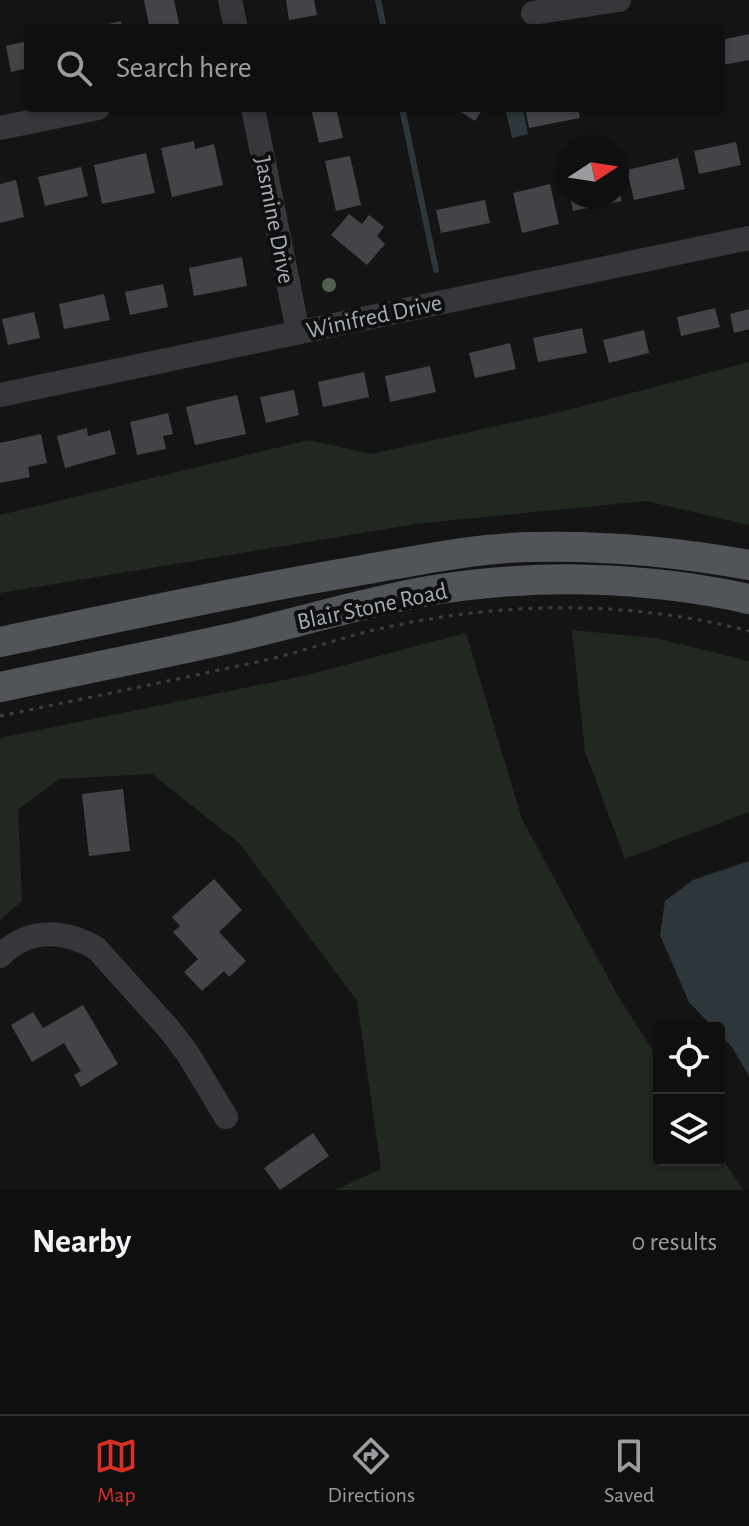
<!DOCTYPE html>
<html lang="en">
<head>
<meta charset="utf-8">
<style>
  :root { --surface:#0f0f10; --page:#1d1d1e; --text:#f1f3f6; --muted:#9b9c9f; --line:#2f2f30; --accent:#d93025 }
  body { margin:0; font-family:"Alegreya Sans",sans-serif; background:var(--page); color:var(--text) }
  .controls { position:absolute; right:24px; bottom:24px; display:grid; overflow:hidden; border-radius:8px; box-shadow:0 2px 6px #0004 }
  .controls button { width:72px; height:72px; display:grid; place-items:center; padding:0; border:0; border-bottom:2px solid var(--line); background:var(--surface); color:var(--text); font:40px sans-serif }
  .compass { position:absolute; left:557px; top:136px; width:72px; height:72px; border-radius:50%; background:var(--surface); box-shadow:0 2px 6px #0004; rotate:78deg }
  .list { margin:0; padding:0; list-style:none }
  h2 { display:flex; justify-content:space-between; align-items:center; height:104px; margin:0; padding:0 32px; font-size:34px }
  h2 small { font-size:26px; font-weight:400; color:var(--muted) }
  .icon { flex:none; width:44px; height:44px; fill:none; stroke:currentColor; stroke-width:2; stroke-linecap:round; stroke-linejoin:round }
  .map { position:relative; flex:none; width:749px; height:1190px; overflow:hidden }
  .search { position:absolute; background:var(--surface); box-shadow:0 2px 6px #0004; left:24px; right:24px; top:24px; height:88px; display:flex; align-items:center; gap:20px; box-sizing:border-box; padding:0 28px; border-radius:8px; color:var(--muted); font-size:30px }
  .sheet { height:224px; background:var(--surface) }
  nav { display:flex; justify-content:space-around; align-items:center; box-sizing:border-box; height:112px; border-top:2px solid var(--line); background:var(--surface); font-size:22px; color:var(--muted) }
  nav a { display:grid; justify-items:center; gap:4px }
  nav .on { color:var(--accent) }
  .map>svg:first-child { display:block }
  .green { fill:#202820 }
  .water { fill:#2d373b }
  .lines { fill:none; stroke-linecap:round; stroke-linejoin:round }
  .stream { stroke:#2d373b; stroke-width:6 }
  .building { fill:#434448 }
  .path { stroke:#3b3e41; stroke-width:3; stroke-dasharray:4 6; stroke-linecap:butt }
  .minor { stroke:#35373a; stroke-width:24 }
  .major { stroke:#515459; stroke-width:30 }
  .tree { fill:#50614f }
  .labels { text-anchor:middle; stroke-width:8; stroke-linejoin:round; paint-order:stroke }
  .street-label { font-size:24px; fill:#a6adb5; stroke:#0f0f10 }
</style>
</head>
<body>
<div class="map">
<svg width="749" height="1190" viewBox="0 0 749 1190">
  <rect width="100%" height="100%" fill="#141415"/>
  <g class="green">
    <path d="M 749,362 L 749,525 L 646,501 L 416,524 L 0,593 L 0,515 L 309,440 L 371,454 L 560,412 Z"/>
    <path d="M 572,630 L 655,638 L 749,661 L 749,812 L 625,859 L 585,751 Z"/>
    <path d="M 466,633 L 522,819 L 618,996 L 659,1060 L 659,1160 L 719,1160 L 719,1153 L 743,1190 L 335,1190 L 381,1169 L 357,1001 L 239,843 L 152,774 L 59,779 L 18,810 L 22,901 L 0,920 L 0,738 L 303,676 Z"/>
  </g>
  <g class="water">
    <path d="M 505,108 L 523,108 L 528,134 L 512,138 Z"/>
    <path d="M 749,861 L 749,1076 L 732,1047 L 719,1034 L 719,1028 L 714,1028 L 689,1002 L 660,935 L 665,901 L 693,880 Z"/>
  </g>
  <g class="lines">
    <g class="stream">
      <path d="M 378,0 L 384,28"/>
      <path d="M 402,108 L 436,270"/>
    </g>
  </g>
  <g class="building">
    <path d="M 144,0 L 174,0 L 180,28 L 140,28 L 149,25 Z"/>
    <path d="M 286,0 L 314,0 L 317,15 L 289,20 Z"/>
    <path d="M 121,21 L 122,28 L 95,28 L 95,27 Z"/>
    <path d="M 749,34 L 749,60 L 723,65 L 721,40 Z"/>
    <path d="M 28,41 L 28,68 L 11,72 L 6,46 Z"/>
    <path d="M 311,108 L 336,108 L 343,138 L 319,143 Z"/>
    <path d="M 455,108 L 483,108 L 475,121 Z"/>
    <path d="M 525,108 L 578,108 L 580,118 L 529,128 Z"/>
    <path d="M 194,141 L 195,149 L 214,144 L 223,185 L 172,197 L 161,148 Z"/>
    <path d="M 736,142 L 741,165 L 699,174 L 694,151 Z"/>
    <path d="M 146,153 L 155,193 L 102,204 L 94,165 Z"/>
    <path d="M 350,156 L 361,205 L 336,211 L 325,161 Z"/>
    <path d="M 678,158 L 685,189 L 634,200 L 627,170 Z"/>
    <path d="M 81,167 L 88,196 L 45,206 L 38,177 Z"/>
    <path d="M 16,180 L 24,217 L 0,223 L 0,184 Z"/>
    <path d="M 550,184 L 559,224 L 522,233 L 513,193 Z"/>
    <path d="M 617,184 L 622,201 L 573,211 L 570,196 L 617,196 Z"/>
    <path d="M 485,200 L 490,223 L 441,233 L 436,210 Z"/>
    <path d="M 349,214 L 362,224 L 369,215 L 384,227 L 377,236 L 385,244 L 367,265 L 331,235 Z"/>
    <path d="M 242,257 L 247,286 L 194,296 L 189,268 Z"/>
    <path d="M 163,284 L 168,307 L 130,315 L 125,292 Z"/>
    <path d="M 104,294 L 110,320 L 64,329 L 59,304 Z"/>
    <path d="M 715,308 L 720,327 L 681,336 L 677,317 Z"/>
    <path d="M 749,309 L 749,329 L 734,333 L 730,314 Z"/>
    <path d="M 34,312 L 40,338 L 8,345 L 2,319 Z"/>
    <path d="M 582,328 L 587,353 L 538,362 L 533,338 Z"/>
    <path d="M 644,330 L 649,353 L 609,363 L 603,340 Z"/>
    <path d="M 510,343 L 516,369 L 475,378 L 469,353 Z"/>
    <path d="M 430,366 L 436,392 L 390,402 L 385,376 Z"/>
    <path d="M 364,372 L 369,397 L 323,407 L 318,382 Z"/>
    <path d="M 294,390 L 299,415 L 266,423 L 260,397 Z"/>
    <path d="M 237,395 L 246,434 L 195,445 L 186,407 Z"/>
    <path d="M 168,413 L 173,434 L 163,436 L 166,449 L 137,455 L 130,422 Z"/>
    <path d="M 87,428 L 88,436 L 110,430 L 116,454 L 65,468 L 57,436 Z"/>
    <path d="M 41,434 L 47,463 L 28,467 L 30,477 L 0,483 L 0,443 Z"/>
    <path d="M 123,789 L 130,851 L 89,856 L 82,794 Z"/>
    <path d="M 214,879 L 242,910 L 219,932 L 246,961 L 229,977 L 224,971 L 202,991 L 184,972 L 198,959 L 173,932 L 180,926 L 172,917 Z"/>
    <path d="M 83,1005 L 118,1064 L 81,1087 L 74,1075 L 81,1071 L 64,1043 L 32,1062 L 11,1025 L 33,1012 L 43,1028 Z"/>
    <path d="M 313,1133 L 329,1156 L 280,1190 L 264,1168 Z"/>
  </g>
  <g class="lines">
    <path class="path" d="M 0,716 C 87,698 174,680 261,661 C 302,652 342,637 383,628 C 504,601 629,600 749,631"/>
    <g class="minor">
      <path d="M 230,0 L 236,28"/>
      <path d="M 533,13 L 619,0"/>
      <path d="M 253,108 L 298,332"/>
      <path d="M 0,128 L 98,108"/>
      <path d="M 0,395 L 749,238"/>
      <path d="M 0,956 C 28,928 63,929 96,948 L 169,1029 L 188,1054 L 226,1117"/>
    </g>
    <g class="major">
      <path d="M 0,642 C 119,617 238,591 357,571 C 415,561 473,548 532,547 C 605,545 677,552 749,565"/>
      <path d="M 0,687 C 75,671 151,656 227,639 C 294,624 360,603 428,591 C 534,573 645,576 749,599"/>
    </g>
  </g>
  <circle class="tree" cx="329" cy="285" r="7"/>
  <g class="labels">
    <g class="street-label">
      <text transform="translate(275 220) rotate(79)" y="8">Jasmine Drive</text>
      <text transform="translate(374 316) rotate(-12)" y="8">Winifred Drive</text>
      <text transform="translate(372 606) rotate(-12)" y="8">Blair Stone Road</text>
    </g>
  </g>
</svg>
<div class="controls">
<button><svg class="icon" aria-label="locate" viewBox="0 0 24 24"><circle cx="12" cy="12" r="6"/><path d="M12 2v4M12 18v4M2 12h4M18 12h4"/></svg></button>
<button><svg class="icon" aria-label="layers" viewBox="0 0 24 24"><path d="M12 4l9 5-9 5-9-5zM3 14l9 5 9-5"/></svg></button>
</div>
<svg class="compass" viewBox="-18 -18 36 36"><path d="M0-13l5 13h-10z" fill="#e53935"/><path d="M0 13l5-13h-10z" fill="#9b9c9f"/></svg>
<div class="search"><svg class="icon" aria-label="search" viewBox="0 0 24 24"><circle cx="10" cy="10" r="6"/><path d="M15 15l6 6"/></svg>Search here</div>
</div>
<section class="sheet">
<h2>Nearby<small>0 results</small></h2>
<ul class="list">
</ul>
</section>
<nav>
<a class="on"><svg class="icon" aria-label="map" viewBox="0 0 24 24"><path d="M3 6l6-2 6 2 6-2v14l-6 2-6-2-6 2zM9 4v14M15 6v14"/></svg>Map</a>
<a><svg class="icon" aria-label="directions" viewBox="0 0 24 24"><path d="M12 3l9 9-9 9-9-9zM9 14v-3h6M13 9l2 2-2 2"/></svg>Directions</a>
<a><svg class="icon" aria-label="saved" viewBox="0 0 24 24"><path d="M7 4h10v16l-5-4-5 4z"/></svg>Saved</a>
</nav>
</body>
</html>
